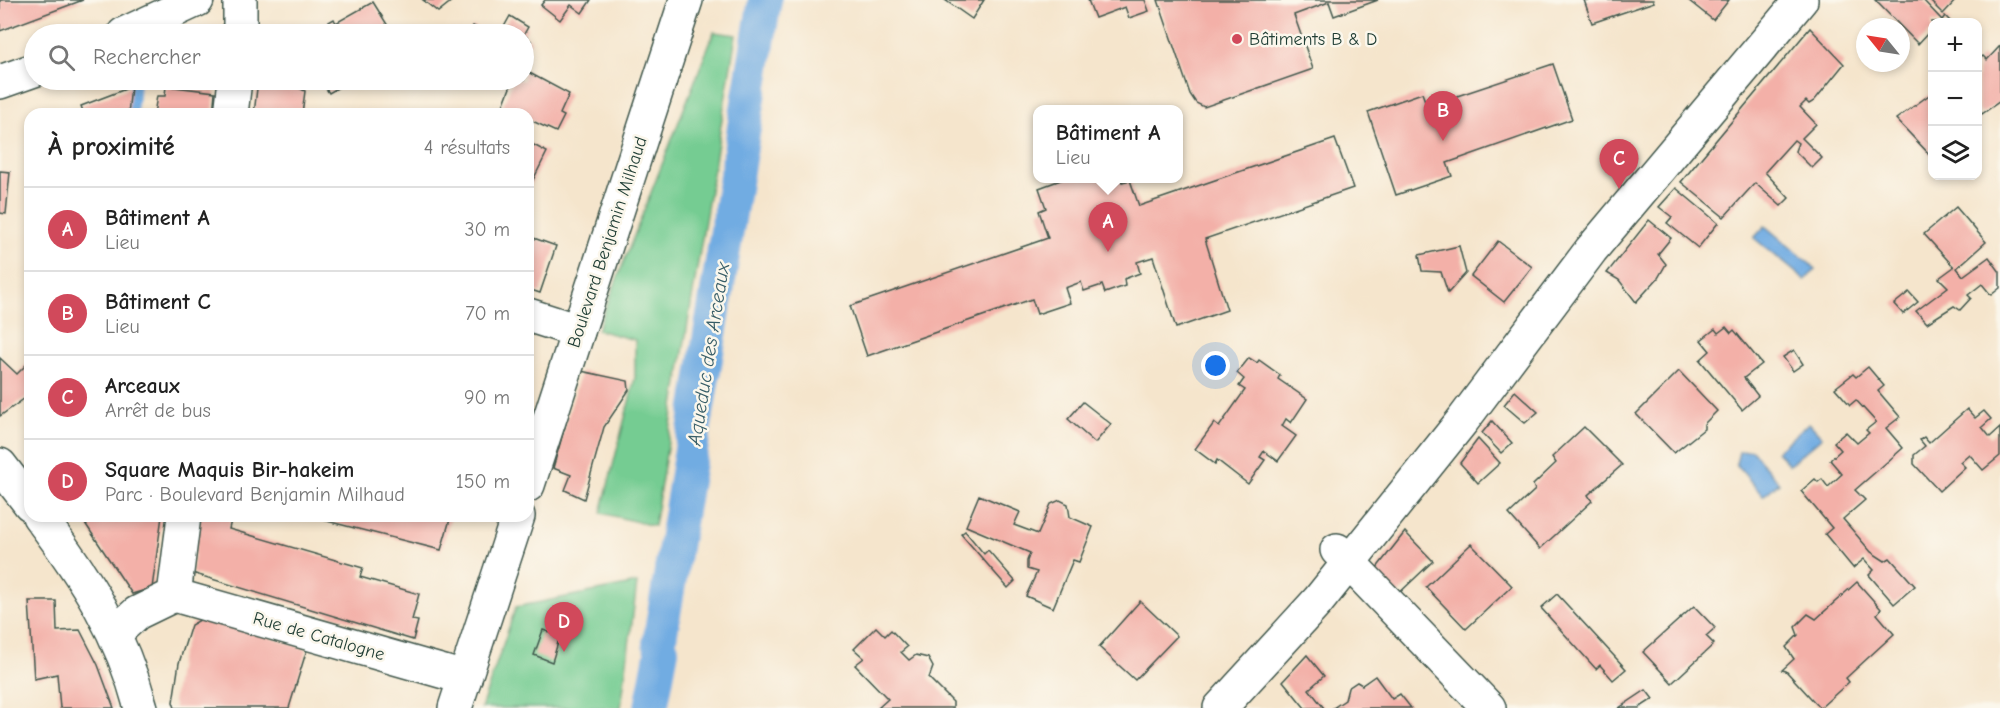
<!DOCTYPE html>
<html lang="fr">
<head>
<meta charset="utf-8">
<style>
  :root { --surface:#fff; --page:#f6f6f6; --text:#222; --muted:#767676; --line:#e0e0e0; --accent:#d1495b }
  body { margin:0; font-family:"Comic Neue",sans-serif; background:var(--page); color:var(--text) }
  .controls { position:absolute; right:18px; top:18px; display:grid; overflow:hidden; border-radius:12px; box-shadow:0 3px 9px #0003 }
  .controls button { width:54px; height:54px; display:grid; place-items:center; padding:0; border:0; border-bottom:2px solid var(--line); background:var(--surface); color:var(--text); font:30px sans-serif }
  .compass { position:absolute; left:1856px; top:18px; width:54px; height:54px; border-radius:50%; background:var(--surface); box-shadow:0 3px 9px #0003; rotate:300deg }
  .you { position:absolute; left:1216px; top:366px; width:21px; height:21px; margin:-15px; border:4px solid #fff; border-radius:50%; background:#1a73e8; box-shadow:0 0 0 9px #1a73e833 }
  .badge { display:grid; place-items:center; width:39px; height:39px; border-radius:50%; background:var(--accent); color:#fff; font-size:20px; font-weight:700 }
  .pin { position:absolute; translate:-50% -50px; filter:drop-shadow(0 2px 3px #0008) }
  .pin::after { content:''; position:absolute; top:32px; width:21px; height:18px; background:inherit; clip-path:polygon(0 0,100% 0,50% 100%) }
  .popup { position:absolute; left:1033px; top:105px; width:150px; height:78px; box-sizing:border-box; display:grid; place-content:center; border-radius:12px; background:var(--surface); filter:drop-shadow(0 2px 4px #0005); font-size:20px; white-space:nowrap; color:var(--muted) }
  .popup b { font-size:22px; color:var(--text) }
  .popup::after { content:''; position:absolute; left:50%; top:100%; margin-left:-12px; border:12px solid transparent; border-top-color:var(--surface) }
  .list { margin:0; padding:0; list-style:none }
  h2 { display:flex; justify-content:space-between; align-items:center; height:78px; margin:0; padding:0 24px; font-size:26px }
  h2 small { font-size:20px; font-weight:400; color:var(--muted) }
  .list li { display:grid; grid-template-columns:39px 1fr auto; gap:18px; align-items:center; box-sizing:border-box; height:84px; padding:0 24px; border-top:2px solid var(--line) }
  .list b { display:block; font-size:22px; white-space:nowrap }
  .list p { margin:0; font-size:20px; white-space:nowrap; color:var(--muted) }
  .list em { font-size:20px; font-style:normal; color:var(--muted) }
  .icon { flex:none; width:33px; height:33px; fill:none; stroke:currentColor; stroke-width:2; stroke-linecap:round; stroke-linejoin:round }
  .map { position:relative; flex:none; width:2000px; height:708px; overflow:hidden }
  .search { position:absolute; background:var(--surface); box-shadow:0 3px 9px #0003; left:24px; top:24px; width:510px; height:66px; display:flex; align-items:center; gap:15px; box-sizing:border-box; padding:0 21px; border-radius:33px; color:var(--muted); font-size:22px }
  .panel { position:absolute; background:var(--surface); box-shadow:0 3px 9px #0003; left:24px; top:108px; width:510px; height:414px; border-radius:18px }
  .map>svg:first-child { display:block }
  .green { fill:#75cc92; stroke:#4a8463; stroke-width:1.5 }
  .water { fill:#71ace2; stroke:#48748b; stroke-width:1.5 }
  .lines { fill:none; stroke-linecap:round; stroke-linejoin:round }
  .stream { stroke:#71ace2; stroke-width:10 }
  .canal { stroke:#71ace2; stroke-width:34 }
  .building { fill:#f3b0a8 }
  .minor-casing { stroke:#3f564b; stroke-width:36 }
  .path { stroke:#3f564b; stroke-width:4; stroke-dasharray:4.5 4.5; stroke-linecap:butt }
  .minor { stroke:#fff; stroke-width:33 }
  .poi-dot { fill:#d1495b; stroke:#fbf7ec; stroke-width:2 }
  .labels { text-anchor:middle; stroke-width:5; stroke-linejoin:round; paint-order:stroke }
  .poi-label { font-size:18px; fill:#1f3d34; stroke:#fbf7ec; text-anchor:start }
  .street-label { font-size:18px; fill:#1f3d34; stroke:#fbf7ec }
  .water-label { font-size:20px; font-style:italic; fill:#385e68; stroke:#fbf7ec }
</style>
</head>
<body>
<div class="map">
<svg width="2000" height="708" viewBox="0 0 2000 708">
  <rect width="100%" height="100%" fill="#fbf7ec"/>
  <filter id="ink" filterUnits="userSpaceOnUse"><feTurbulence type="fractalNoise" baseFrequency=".0167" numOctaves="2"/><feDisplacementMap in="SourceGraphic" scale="12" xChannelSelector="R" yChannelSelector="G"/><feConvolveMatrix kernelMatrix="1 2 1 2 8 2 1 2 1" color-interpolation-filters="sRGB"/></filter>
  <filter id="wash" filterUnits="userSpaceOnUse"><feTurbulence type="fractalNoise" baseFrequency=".008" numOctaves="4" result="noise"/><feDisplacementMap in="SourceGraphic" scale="24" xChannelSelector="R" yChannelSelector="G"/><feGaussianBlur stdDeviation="1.35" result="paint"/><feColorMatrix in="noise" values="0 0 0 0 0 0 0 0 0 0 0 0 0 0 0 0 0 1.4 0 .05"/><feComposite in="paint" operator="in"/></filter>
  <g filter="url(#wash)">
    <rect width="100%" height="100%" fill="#f5e5cc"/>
    <g class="green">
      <path d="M 714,32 L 736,35 L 654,526 L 601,513 L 635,378 L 635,340 L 597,330 Z"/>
      <path d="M 637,583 L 621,708 L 481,708 L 516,607 Z"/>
    </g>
    <g class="water">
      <path d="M 1765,226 L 1816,269 L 1805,280 L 1754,238 Z"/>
      <path d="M 1809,423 L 1822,437 L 1789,465 L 1777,451 Z"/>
      <path d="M 1752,450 L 1779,483 L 1763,496 L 1736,464 L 1739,452 Z"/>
    </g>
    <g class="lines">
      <path class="stream" d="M 132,114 L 135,83"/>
      <path class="canal" d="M 651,708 L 662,650 L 659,644 L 765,0"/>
    </g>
    <g id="blocks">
      <g class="building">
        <path d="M 0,0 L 83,0 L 0,31 Z"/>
        <path d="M 423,0 L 453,0 L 438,12 Z"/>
        <path d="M 545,0 L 591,0 L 582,13 L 571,5 L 560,20 L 541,5 Z"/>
        <path d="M 945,0 L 984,0 L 972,19 Z"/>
        <path d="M 1088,0 L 1145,0 L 1149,11 L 1129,18 L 1125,7 L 1095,18 Z"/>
        <path d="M 1158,0 L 1378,0 L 1334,16 L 1329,2 L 1294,15 L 1313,69 L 1204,107 L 1196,103 L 1190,94 Z"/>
        <path d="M 1584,0 L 1653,0 L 1654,2 L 1592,23 Z"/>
        <path d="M 1688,0 L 1729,0 L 1713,20 Z"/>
        <path d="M 1875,0 L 1923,0 L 1942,20 L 1945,16 L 1951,22 L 1932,22 L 1932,36 L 1929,32 L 1918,44 Z"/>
        <path d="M 1929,0 L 1956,0 L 1943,14 Z"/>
        <path d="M 373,2 L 393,34 L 308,34 L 334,19 L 336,23 Z"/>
        <path d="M 510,16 L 528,27 L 524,34 L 500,34 Z"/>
        <path d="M 473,26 L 489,34 L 468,34 Z"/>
        <path d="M 1810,28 L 1844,64 L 1814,101 L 1809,104 L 1806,101 L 1800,107 L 1816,124 L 1802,138 L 1822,158 L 1812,168 L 1795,151 L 1798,143 L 1794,140 L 1765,172 L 1789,198 L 1781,206 L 1755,183 L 1724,217 L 1681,182 Z"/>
        <path d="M 524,35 L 531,41 L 526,49 L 524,48 Z"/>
        <path d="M 2000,46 L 2000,101 L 1982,114 L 1978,108 L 1978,60 L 1983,56 L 1987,60 Z"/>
        <path d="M 1553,64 L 1572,119 L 1447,163 L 1452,176 L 1396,195 L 1368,112 L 1422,93 L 1427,106 Z"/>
        <path d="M 524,70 L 569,94 L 560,114 L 564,116 L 556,132 L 528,119 L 528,114 L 519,114 L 503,106 L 513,80 L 524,80 Z"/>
        <path d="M 258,80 L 283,80 L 305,91 L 302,114 L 254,114 Z"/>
        <path d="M 320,80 L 351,80 L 329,93 Z"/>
        <path d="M 166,86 L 215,92 L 213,114 L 154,114 L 157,96 L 165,96 Z"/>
        <path d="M 131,87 L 128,114 L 84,114 L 81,106 Z"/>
        <path d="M 1932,93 L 1932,157 L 1896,119 Z"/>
        <path d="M 1335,139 L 1353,188 L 1205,239 L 1227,310 L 1176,328 L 1153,257 L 1137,262 L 1140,273 L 1124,279 L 1125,286 L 1105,293 L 1102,285 L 1084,291 L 1081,282 L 1065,288 L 1070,303 L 1037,314 L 1032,299 L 867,356 L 850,306 L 1048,238 L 1039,211 L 1046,208 L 1039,188 L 1066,178 L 1121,178 L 1122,182 L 1130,180 L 1139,206 Z"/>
        <path d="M 528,142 L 547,152 L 528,190 Z"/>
        <path d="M 0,171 L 10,172 L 6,214 L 0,213 Z"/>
        <path d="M 1676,188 L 1718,223 L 1698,248 L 1667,223 L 1672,217 L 1659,207 Z"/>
        <path d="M 1956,207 L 1986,242 L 1957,268 L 1963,276 L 1989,257 L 2000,272 L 2000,288 L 1991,295 L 1982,284 L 1968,295 L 1971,298 L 1960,310 L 1954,306 L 1927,323 L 1916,311 L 1948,287 L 1939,278 L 1954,267 L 1924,234 Z"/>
        <path d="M 1649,220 L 1671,238 L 1658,254 L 1666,264 L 1658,278 L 1636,302 L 1619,280 L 1607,273 Z"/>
        <path d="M 528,236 L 556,246 L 540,293 L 528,289 Z"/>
        <path d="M 1498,241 L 1532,267 L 1504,302 L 1471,276 Z"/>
        <path d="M 1459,246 L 1466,273 L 1448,293 L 1441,272 L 1422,271 L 1419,255 Z"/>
        <path d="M 1909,292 L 1918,302 L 1903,314 L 1894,304 Z"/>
        <path d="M 1726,327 L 1731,333 L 1734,330 L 1762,364 L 1744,378 L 1758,396 L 1742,410 L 1700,360 L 1710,351 L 1701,340 L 1715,329 L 1718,333 Z"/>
        <path d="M 1794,350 L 1803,364 L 1793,371 L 1783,357 Z"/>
        <path d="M 0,358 L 17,374 L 30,361 L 30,399 L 28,396 L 0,416 Z"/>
        <path d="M 1249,358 L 1257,363 L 1259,360 L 1280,375 L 1278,379 L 1307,399 L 1291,423 L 1286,419 L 1282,426 L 1296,436 L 1278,461 L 1264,451 L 1260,457 L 1265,460 L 1248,484 L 1217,460 L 1215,464 L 1195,449 L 1214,423 L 1219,427 L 1245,390 L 1239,386 L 1244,379 L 1237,373 Z"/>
        <path d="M 1868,367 L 1884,386 L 1878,391 L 1900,417 L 1886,428 L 1903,448 L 1855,490 L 1865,500 L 1843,519 L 1871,552 L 1885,561 L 1890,558 L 1915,586 L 1894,604 L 1869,575 L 1874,570 L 1864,559 L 1853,568 L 1825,534 L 1832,528 L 1801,491 L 1815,479 L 1818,482 L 1822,479 L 1828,487 L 1842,474 L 1830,460 L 1841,450 L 1834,442 L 1846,432 L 1857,443 L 1869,433 L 1866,430 L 1876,422 L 1856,400 L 1850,405 L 1835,388 L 1853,374 L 1856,377 Z"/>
        <path d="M 581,371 L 628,381 L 629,390 L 604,427 L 584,499 L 565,490 L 571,475 L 553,468 Z"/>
        <path d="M 1679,371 L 1717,411 L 1704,424 L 1704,429 L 1674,453 L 1636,414 Z"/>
        <path d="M 1515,391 L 1538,412 L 1525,423 L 1504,405 Z"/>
        <path d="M 1083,402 L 1111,424 L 1095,443 L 1068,419 Z"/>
        <path d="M 1967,409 L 1975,418 L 1984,411 L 1991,419 L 1982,427 L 1990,437 L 2000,428 L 2000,456 L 1983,470 L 1969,454 L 1960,462 L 1965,467 L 1939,491 L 1914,464 L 1914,455 L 1925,446 L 1920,440 L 1924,437 L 1929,443 Z"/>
        <path d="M 1492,421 L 1512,443 L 1501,453 L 1482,433 Z"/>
        <path d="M 1584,427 L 1622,465 L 1588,495 L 1592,501 L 1540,549 L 1509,514 L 1535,490 L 1533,485 L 1556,463 L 1552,457 Z"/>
        <path d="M 1478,439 L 1500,463 L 1478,483 L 1460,463 Z"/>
        <path d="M 979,495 L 1020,512 L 1014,525 L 1038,534 L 1051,504 L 1060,500 L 1068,504 L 1070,517 L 1093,527 L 1079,562 L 1073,560 L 1053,608 L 1026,596 L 1037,572 L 1027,569 L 1027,561 L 1030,553 L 966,526 Z"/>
        <path d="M 84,516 L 162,516 L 152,588 L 132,594 L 83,520 Z"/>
        <path d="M 200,516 L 232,516 L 229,529 L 363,568 L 360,577 L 419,594 L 412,620 L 418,621 L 413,640 L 192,573 Z"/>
        <path d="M 451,516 L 441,550 L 311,517 L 311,516 Z"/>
        <path d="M 965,531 L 984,554 L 988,550 L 1015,581 L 1008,588 L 961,534 Z"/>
        <path d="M 1405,532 L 1433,561 L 1394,598 L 1372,574 Z"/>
        <path d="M 1471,544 L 1512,586 L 1466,629 L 1426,587 Z"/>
        <path d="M 1857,582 L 1881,609 L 1877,614 L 1894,634 L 1846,678 L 1849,682 L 1820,708 L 1786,671 L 1782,670 L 1794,659 L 1786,647 L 1798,635 L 1795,627 L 1808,614 L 1816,619 Z"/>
        <path d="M 1557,594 L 1626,669 L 1613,680 L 1600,665 L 1596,669 L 1541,608 Z"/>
        <path d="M 29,601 L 56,601 L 57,631 L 80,630 L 98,665 L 114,708 L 60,708 L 57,674 L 34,679 Z"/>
        <path d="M 1140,601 L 1177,636 L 1135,680 L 1099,647 Z"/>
        <path d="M 1694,606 L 1715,628 L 1706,636 L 1714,644 L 1672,683 L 1643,652 Z"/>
        <path d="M 205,617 L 307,649 L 289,708 L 175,708 L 173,702 L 179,663 L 191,625 Z"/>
        <path d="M 876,627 L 885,636 L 891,630 L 907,647 L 901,652 L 909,660 L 916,655 L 928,658 L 933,667 L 929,678 L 953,702 L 953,708 L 878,708 L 888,699 L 855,665 L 864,658 L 854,649 Z"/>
        <path d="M 543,630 L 560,636 L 552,662 L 534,655 Z"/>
        <path d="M 1307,655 L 1324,676 L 1309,689 L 1324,708 L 1305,708 L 1283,681 Z"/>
        <path d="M 1375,676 L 1392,699 L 1400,694 L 1411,708 L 1333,708 L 1345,700 L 1348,688 L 1357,682 L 1362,685 Z"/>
        <path d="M 1646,690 L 1653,699 L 1639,708 L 1619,708 Z"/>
      </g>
    </g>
  </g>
  <g filter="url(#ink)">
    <use href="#blocks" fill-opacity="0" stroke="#3f564b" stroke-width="1.5"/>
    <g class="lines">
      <defs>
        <g id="minor">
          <path d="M 124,34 L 197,0"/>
          <path d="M 240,34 L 240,0"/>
          <path d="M 0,82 L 34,70"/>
          <path d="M 231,114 L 235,80"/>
          <path d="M 528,315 L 578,331"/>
          <path d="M 0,465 L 30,504"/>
          <path d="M 528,485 L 686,0"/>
          <path d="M 39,516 C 86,578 121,633 141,708"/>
          <path d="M 1337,550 L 1489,708"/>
          <path d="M 174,595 L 465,678"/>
          <path d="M 174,595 L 184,516"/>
          <path d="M 115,633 L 137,613 L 174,595"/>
          <path d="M 455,708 L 518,516"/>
          <path d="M 1220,708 L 1318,601 L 1463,420 L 1591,250 L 1801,0"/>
        </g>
      </defs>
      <use href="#minor" class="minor-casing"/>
      <path class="path" d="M 80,34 L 91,30"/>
      <use href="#minor" class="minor"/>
    </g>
  </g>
  <circle class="poi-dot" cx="1237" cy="39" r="6"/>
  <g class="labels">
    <g class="poi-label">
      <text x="1249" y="45">Bâtiments B &amp; D</text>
    </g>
    <g class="street-label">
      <text transform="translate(607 242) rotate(-72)" y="6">Boulevard Benjamin Milhaud</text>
      <text transform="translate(319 636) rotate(16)" y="6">Rue de Catalogne</text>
    </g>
    <g class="water-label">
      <text transform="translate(708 354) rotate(-81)" y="7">Aqueduc des Arceaux</text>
    </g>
  </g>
</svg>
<div class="controls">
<button>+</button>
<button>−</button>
<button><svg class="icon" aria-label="layers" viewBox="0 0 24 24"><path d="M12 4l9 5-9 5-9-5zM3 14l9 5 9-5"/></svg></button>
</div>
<svg class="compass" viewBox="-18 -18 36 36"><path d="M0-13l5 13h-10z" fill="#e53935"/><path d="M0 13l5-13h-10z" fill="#767676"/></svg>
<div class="you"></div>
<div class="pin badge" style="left:1108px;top:252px">A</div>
<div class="popup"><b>Bâtiment A</b>Lieu</div>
<div class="pin badge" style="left:1443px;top:141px">B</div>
<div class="pin badge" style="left:1619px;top:189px">C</div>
<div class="pin badge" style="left:564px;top:652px">D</div>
<div class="search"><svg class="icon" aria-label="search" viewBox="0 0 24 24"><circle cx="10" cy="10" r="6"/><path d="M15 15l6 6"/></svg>Rechercher</div>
<section class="panel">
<h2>À proximité<small>4 résultats</small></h2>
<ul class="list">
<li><span class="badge">A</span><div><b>Bâtiment A</b><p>Lieu</p></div><em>30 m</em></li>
<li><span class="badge">B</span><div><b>Bâtiment C</b><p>Lieu</p></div><em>70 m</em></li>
<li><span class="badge">C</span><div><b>Arceaux</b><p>Arrêt de bus</p></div><em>90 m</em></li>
<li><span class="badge">D</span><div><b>Square Maquis Bir-hakeim</b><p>Parc · Boulevard Benjamin Milhaud</p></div><em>150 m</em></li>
</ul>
</section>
</div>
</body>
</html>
